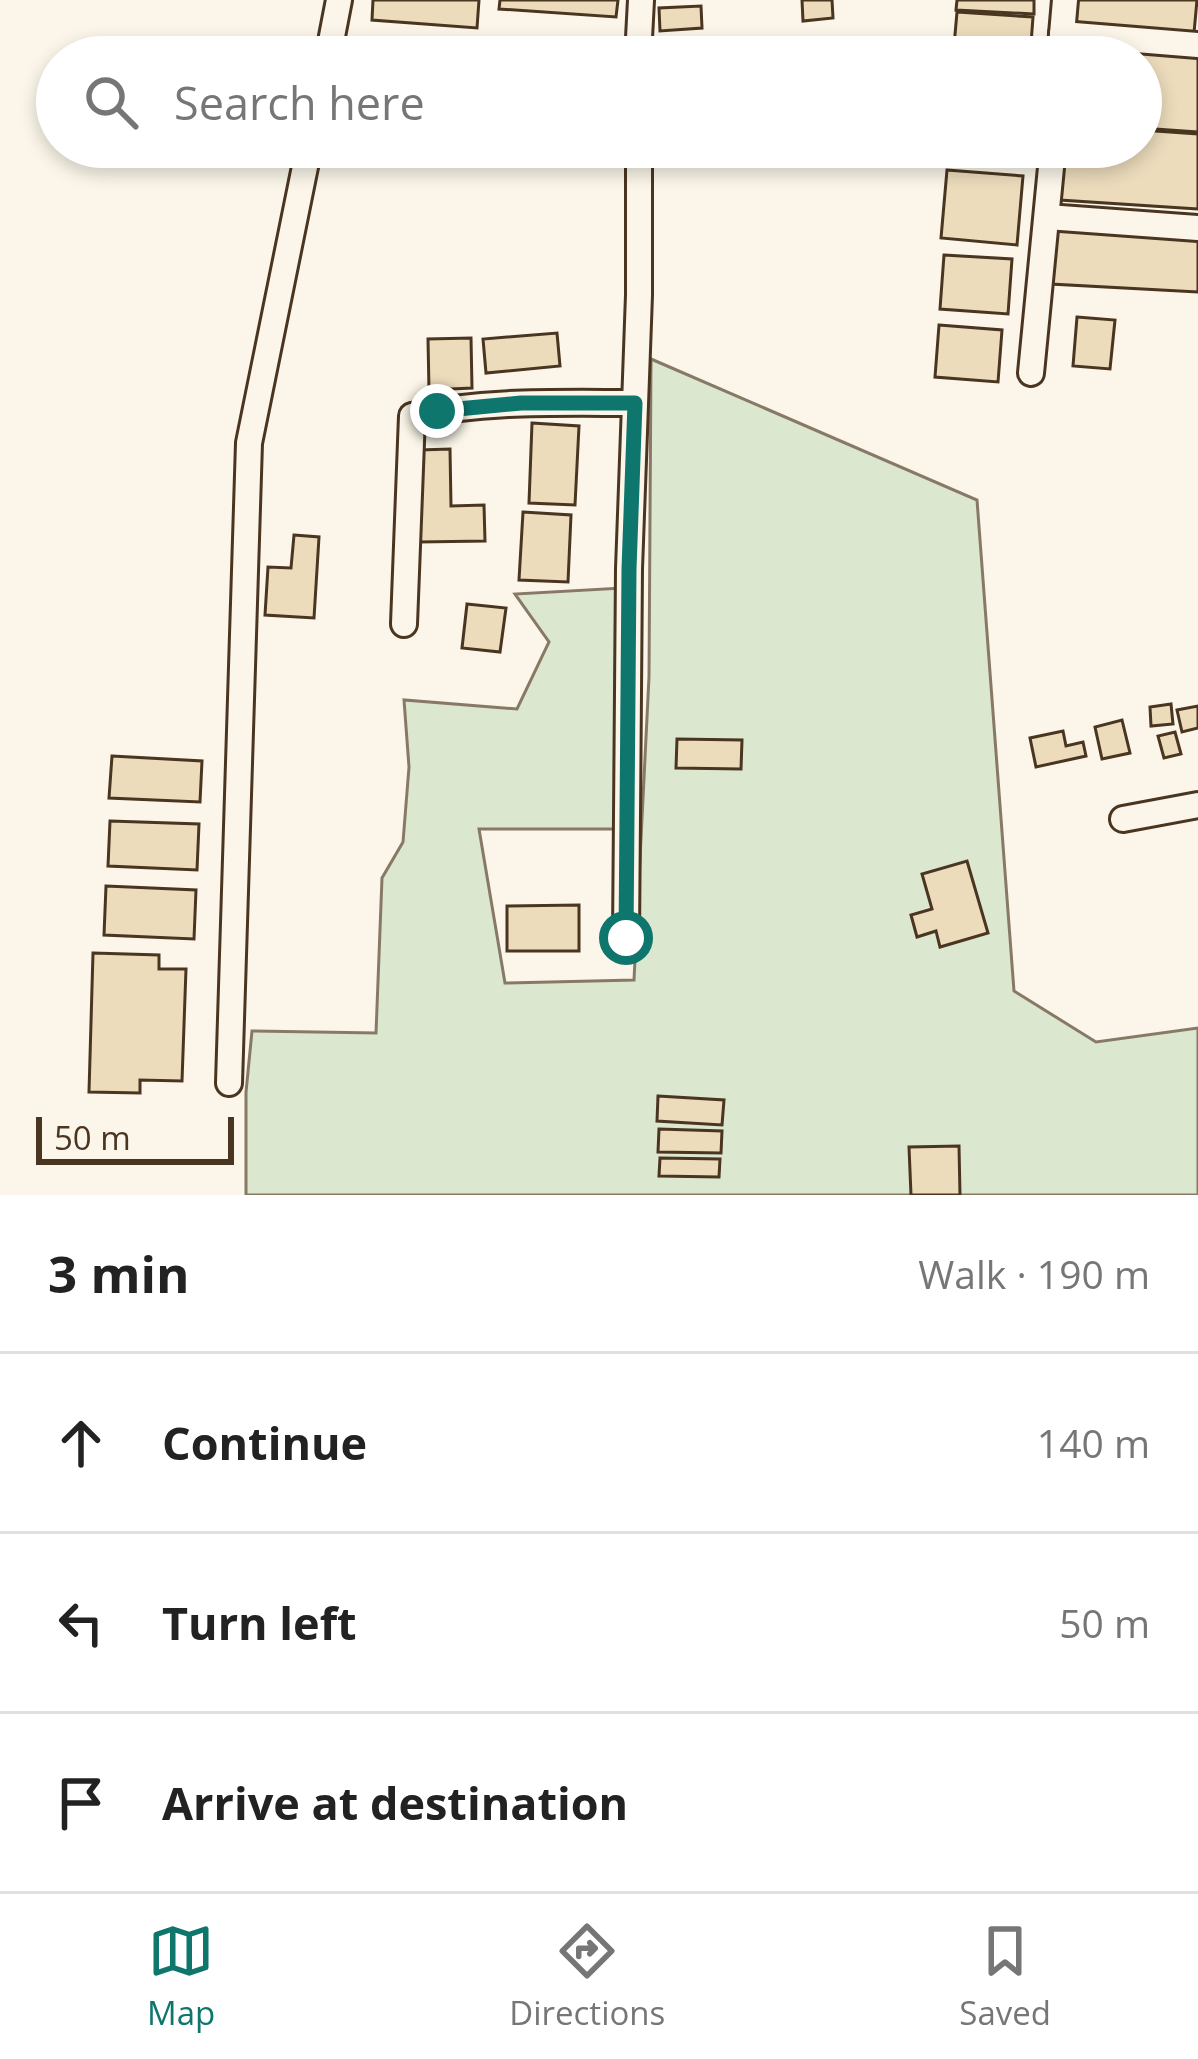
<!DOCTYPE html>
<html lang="en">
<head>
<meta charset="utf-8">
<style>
  :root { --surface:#fff; --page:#f6f6f6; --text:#222; --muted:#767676; --line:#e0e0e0; --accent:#0f766e }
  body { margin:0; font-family:"Open Sans",sans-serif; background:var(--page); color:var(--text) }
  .scale { position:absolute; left:36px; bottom:30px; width:198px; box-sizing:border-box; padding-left:12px; border:6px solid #4a3520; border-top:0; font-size:33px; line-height:42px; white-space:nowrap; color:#4a3520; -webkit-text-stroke:9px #fbf6e9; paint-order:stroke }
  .stop { position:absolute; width:36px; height:36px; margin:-27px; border:9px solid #0f766e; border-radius:50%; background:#fff }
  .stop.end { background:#0f766e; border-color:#fff; box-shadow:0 3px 12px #0008 }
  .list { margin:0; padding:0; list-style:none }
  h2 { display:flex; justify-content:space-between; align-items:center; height:156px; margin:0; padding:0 48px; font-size:51px }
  h2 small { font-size:39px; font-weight:400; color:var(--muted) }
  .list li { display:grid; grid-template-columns:78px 1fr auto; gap:36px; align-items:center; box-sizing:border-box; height:180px; padding:0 48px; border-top:3px solid var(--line) }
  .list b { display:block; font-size:45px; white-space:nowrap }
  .list em { font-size:39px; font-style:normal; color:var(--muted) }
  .icon { flex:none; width:66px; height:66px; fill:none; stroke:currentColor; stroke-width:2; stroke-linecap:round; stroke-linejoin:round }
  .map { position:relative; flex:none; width:1198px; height:1195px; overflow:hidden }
  .search { position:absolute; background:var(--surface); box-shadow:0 6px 18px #0003; left:36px; right:36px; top:36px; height:132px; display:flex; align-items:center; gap:30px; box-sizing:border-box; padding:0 42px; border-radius:66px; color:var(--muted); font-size:45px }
  .sheet { height:696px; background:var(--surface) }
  nav { display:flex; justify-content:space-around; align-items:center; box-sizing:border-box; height:168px; border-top:3px solid var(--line); background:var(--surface); font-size:33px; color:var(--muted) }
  nav a { display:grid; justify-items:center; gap:6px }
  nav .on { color:var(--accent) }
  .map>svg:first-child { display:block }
  .green { fill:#dce7d0; stroke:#887966; stroke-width:3 }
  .building { fill:#ecdcbc; stroke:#4a3520; stroke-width:3 }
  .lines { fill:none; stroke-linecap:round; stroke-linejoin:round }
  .street-casing { stroke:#4a3520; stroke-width:30 }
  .street { stroke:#fbf6e9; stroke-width:24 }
  .route { stroke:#0f766e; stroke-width:15 }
</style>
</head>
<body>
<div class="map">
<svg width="1198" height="1195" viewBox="0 0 1198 1195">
  <rect width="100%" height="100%" fill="#fbf6e9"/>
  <path class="green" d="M 651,359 L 977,500 L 1014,991 L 1096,1042 L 1198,1028 L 1198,1195 L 246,1195 L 246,1092 L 252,1031 L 376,1033 L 382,878 L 403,842 L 409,767 L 404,700 L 517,709 L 549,642 L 515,594 L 622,588 L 622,829 L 479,829 L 505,983 L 634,980 L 649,677 Z"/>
  <g class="building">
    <path d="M 373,0 L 479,0 L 477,28 L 372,20 Z"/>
    <path d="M 500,0 L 618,0 L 616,17 L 499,9 Z"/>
    <path d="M 802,0 L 832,0 L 833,18 L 803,21 Z"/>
    <path d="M 957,0 L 1034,0 L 1034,14 L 956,10 Z"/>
    <path d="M 1073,0 L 1197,0 L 1194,33 L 1071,25 Z"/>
    <path d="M 701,6 L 702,28 L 660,31 L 659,8 Z"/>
    <path d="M 957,12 L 1033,17 L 1030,57 L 953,57 Z"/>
    <path d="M 1070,46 L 1198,55 L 1198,132 L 1141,128 L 1141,57 L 1069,57 Z"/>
    <path d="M 1141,130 L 1198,134 L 1198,209 L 1060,200 L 1063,147 L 1141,147 Z"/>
    <path d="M 948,147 L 1024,147 L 1023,163 L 948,160 Z"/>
    <path d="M 947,170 L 1023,176 L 1017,245 L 941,238 Z"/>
    <path d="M 1055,229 L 1198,237 L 1198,292 L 1051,284 Z"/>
    <path d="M 944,255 L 1012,259 L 1008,314 L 940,309 Z"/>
    <path d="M 1077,317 L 1115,320 L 1110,369 L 1073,366 Z"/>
    <path d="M 939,325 L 1002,330 L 998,382 L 935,377 Z"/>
    <path d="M 557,333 L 560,366 L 486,373 L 483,339 Z"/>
    <path d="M 471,338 L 472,388 L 429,390 L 428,339 Z"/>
    <path d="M 532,423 L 579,426 L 575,505 L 529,503 Z"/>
    <path d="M 450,449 L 451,506 L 484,505 L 485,541 L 419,542 L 419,450 Z"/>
    <path d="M 523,512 L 571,515 L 568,582 L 519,580 Z"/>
    <path d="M 294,535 L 319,537 L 314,618 L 265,615 L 268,567 L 291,568 Z"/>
    <path d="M 467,604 L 506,608 L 500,652 L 462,648 Z"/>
    <path d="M 1171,704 L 1173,724 L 1151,726 L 1150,707 Z"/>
    <path d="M 1198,706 L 1198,728 L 1182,732 L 1177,710 Z"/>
    <path d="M 1122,720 L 1130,753 L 1102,759 L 1095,727 Z"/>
    <path d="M 1063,731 L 1066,746 L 1083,742 L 1086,756 L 1036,767 L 1030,738 Z"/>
    <path d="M 1175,732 L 1181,754 L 1164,758 L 1158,736 Z"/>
    <path d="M 677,739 L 742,740 L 741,769 L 676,768 Z"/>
    <path d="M 112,756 L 202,761 L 200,802 L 109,798 Z"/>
    <path d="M 110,821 L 199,824 L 197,870 L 108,866 Z"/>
    <path d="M 967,861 L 988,933 L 940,947 L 936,931 L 917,937 L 911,915 L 932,909 L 922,874 Z"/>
    <path d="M 106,886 L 196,890 L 194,939 L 104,935 Z"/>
    <path d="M 579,905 L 579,951 L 507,951 L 507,906 Z"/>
    <path d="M 93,953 L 159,955 L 159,969 L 186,969 L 182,1081 L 140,1080 L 140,1093 L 89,1092 Z"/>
    <path d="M 658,1096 L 724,1100 L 722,1125 L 657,1121 Z"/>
    <path d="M 659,1129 L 722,1131 L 721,1153 L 658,1152 Z"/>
    <path d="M 959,1146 L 960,1195 L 911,1195 L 909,1147 Z"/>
    <path d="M 660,1158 L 720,1159 L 719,1177 L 659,1176 Z"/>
  </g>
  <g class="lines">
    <defs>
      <g id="street">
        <path d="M 1062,34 L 1198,45"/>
        <path d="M 328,57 L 339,0"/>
        <path d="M 638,57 L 641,0"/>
        <path d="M 1060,57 L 1065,0"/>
        <path d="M 1047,217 L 1198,228"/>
        <path d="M 1031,373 L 1053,147"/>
        <path d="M 404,624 L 412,416 C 485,400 561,403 635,403"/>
        <path d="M 1123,819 L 1198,805"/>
        <path d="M 626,938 L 629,569 L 639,295 L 639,147"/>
        <path d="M 229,1083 L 249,443 L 309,147"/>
      </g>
    </defs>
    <use href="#street" class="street-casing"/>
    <use href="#street" class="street"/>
  </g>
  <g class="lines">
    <path class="route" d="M 437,411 L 521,403 L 635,403 L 629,569 L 626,938"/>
  </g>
</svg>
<div class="scale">50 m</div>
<div class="stop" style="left:626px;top:938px"></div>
<div class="stop end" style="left:437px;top:411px"></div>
<div class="search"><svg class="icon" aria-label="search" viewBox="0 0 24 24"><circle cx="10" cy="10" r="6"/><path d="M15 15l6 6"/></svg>Search here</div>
</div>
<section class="sheet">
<h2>3 min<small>Walk · 190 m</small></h2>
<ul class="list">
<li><svg class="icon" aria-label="ahead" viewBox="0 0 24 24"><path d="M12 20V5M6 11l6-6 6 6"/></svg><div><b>Continue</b></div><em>140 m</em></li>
<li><svg class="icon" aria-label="left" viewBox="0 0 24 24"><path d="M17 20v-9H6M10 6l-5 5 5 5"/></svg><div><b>Turn left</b></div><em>50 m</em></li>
<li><svg class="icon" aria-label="arrive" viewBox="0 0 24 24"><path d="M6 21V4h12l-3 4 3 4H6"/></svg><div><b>Arrive at destination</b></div></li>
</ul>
</section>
<nav>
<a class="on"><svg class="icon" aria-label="map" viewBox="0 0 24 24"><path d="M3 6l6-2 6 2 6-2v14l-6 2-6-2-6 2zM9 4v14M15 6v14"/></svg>Map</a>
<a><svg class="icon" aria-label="directions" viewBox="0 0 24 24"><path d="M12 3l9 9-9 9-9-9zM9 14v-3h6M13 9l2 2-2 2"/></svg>Directions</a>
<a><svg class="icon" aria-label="saved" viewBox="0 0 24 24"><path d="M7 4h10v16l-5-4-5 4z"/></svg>Saved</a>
</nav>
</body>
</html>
